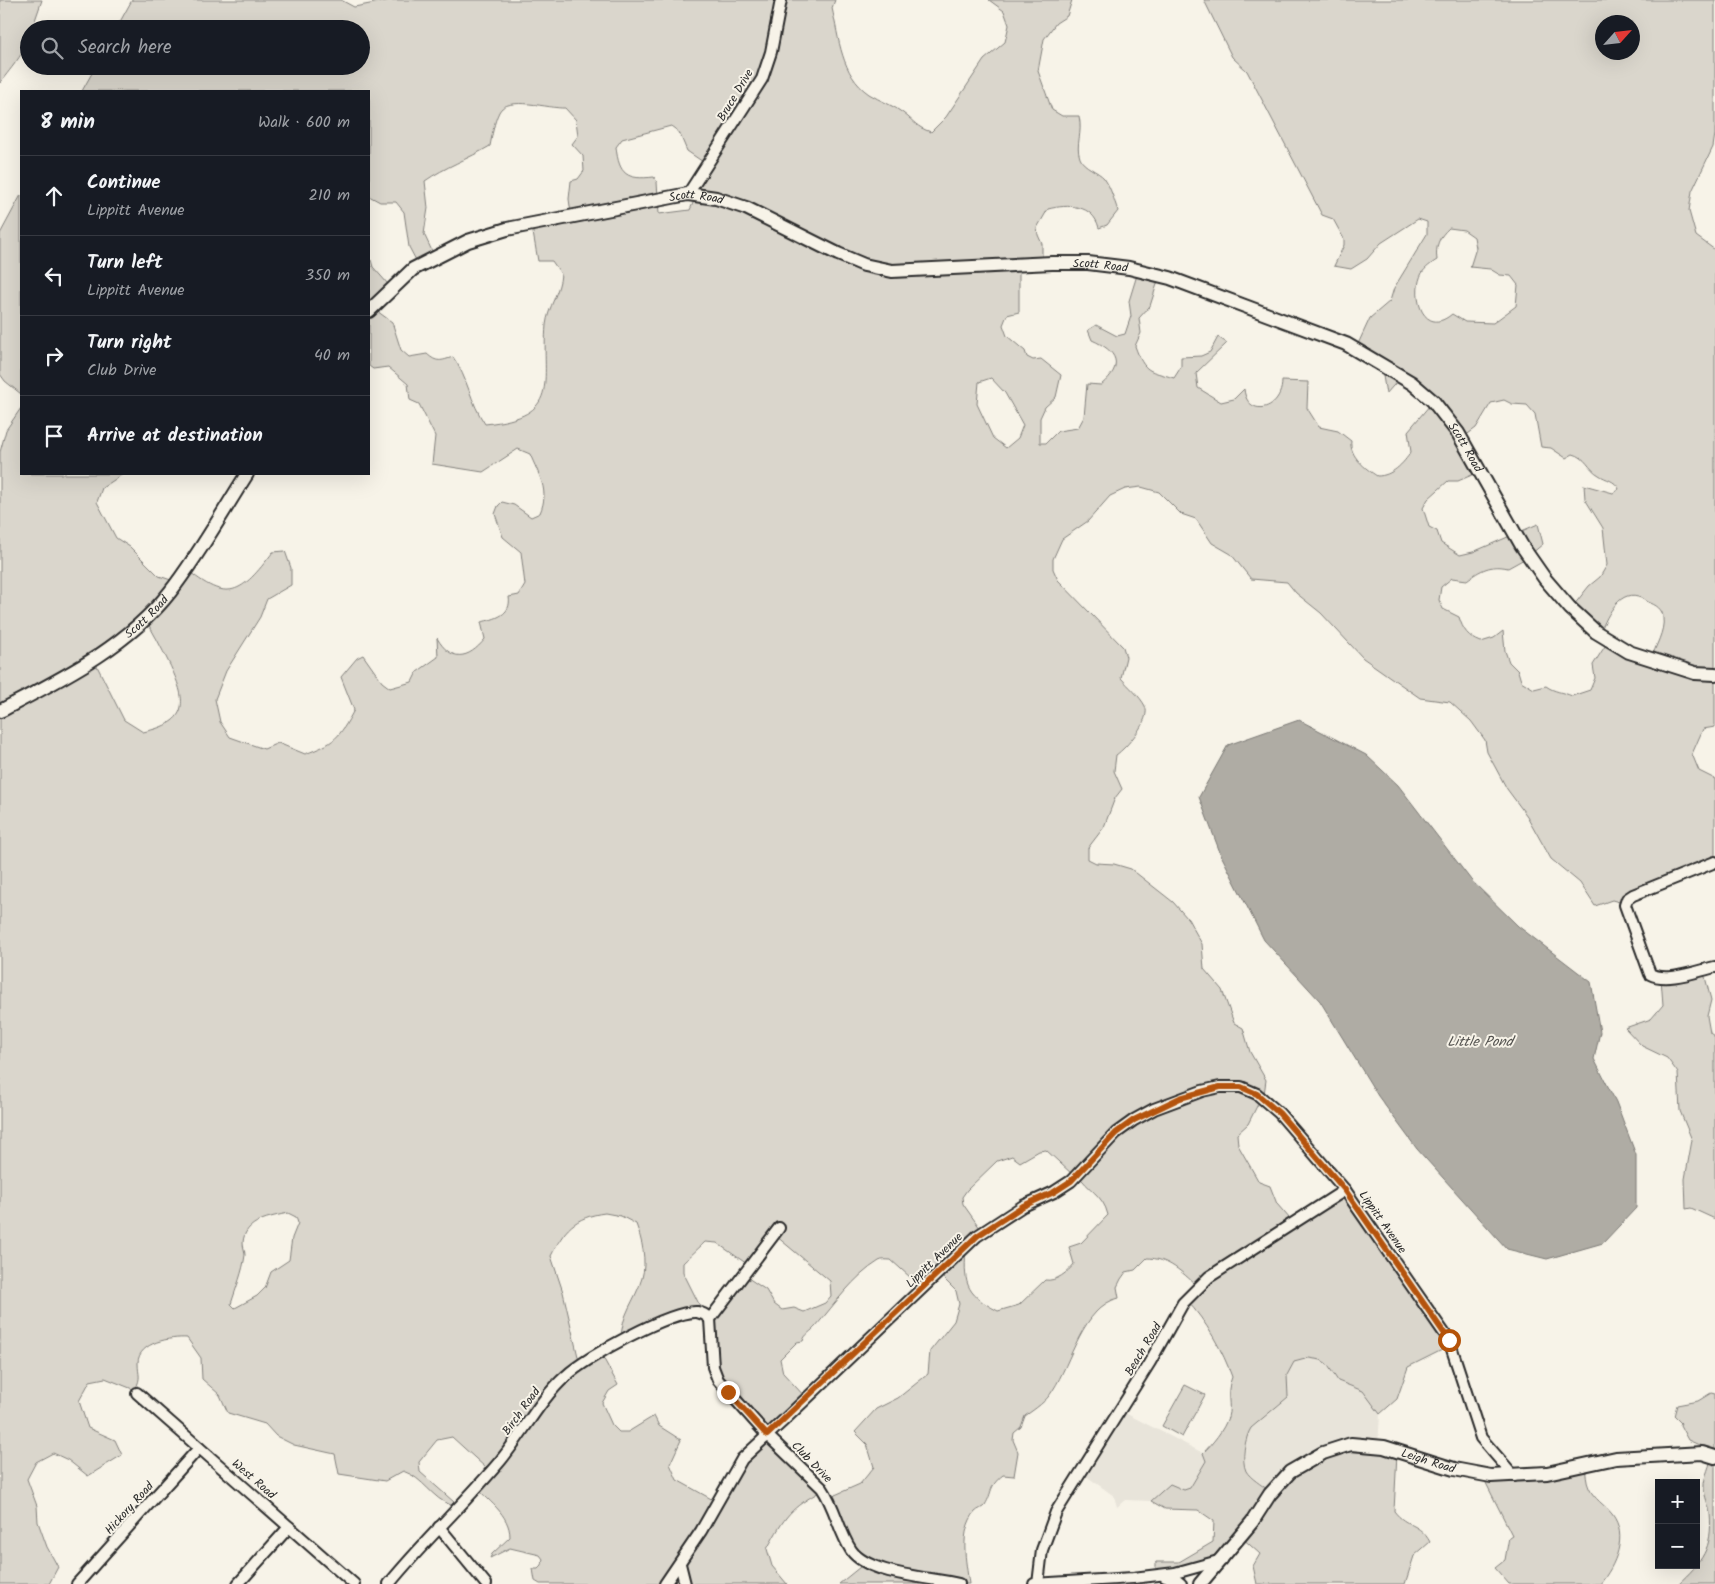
<!DOCTYPE html>
<html lang="en">
<head>
<meta charset="utf-8">
<style>
  :root { --surface:#171b24; --page:#242831; --text:#f1f3f6; --muted:#9ea1a6; --line:#363941 }
  body { margin:0; font-family:Kalam,sans-serif; background:var(--page); color:var(--text) }
  .controls { position:absolute; right:15px; bottom:15px; display:grid; overflow:hidden; border-radius:0px; box-shadow:0 5px 20px #0002 }
  .controls button { width:45px; height:45px; display:grid; place-items:center; padding:0; border:0; border-bottom:1px solid var(--line); background:var(--surface); color:var(--text); font:25px sans-serif }
  .compass { position:absolute; left:1595px; top:15px; width:45px; height:45px; border-radius:50%; background:var(--surface); box-shadow:0 5px 20px #0002; rotate:63deg }
  .stop { position:absolute; width:15px; height:15px; margin:-11px; border:4px solid #b45309; border-radius:50%; background:#fff }
  .stop.end { background:#b45309; border-color:#fff; box-shadow:0 1px 5px #0008 }
  .list { margin:0; padding:0; list-style:none }
  h2 { display:flex; justify-content:space-between; align-items:center; height:65px; margin:0; padding:0 20px; font-size:21px }
  h2 small { font-size:16px; font-weight:400; color:var(--muted) }
  .list li { display:grid; grid-template-columns:32px 1fr auto; gap:15px; align-items:center; box-sizing:border-box; height:80px; padding:0 20px; border-top:1px solid var(--line) }
  .list b { display:block; font-size:19px; white-space:nowrap }
  .list p { margin:0; font-size:16px; white-space:nowrap; color:var(--muted) }
  .list em { font-size:16px; font-style:normal; color:var(--muted) }
  .icon { flex:none; width:28px; height:28px; fill:none; stroke:currentColor; stroke-width:2; stroke-linecap:round; stroke-linejoin:round }
  .map { position:relative; flex:none; width:1715px; height:1584px; overflow:hidden }
  .search { position:absolute; background:var(--surface); box-shadow:0 5px 20px #0002; left:20px; top:20px; width:350px; height:55px; display:flex; align-items:center; gap:12px; box-sizing:border-box; padding:0 18px; border-radius:28px; color:var(--muted); font-size:19px }
  .panel { position:absolute; background:var(--surface); box-shadow:0 5px 20px #0002; left:20px; top:90px; width:350px; height:385px; border-radius:0px }
  .map>svg:first-child { display:block }
  .built { fill:#e8e4da }
  .green { fill:#dad6cc; stroke:#82807c; fill-rule:evenodd }
  .water { fill:#afaca4; stroke:#7a7874 }
  .lines { fill:none; stroke-linecap:round; stroke-linejoin:round }
  .minor-casing { stroke:#2b2b2b; stroke-width:14 }
  .tertiary-casing { stroke:#2b2b2b; stroke-width:16 }
  .minor { stroke:#f7f3e8; stroke-width:10 }
  .tertiary { stroke:#f7f3e8; stroke-width:12 }
  .route { stroke:#b45309; stroke-width:6 }
  .labels { text-anchor:middle; stroke-width:4; stroke-linejoin:round; paint-order:stroke }
  .street-label { font-size:12px; fill:#2b2b2b; stroke:#f7f3e8 }
  .water-label { font-size:14px; font-style:italic; fill:#53524f; stroke:#f7f3e8 }
</style>
</head>
<body>
<div class="map">
<svg width="1715" height="1584" viewBox="0 0 1715 1584">
  <rect width="100%" height="100%" fill="#f7f3e8"/>
  <filter id="ink" filterUnits="userSpaceOnUse"><feTurbulence type="fractalNoise" baseFrequency=".02" numOctaves="2"/><feDisplacementMap in="SourceGraphic" scale="10" xChannelSelector="R" yChannelSelector="G"/><feConvolveMatrix kernelMatrix="1 2 1 2 8 2 1 2 1" color-interpolation-filters="sRGB"/></filter>
  <g filter="url(#ink)">
    <g class="built">
      <path d="M 1309,1358 L 1321,1360 L 1327,1364 L 1338,1381 L 1363,1391 L 1380,1414 L 1378,1447 L 1268,1490 L 1247,1473 L 1244,1463 L 1247,1434 L 1251,1428 L 1288,1397 L 1287,1375 L 1294,1362 Z"/>
      <path d="M 1123,1412 L 1203,1453 L 1206,1461 L 1189,1489 L 1151,1501 L 1125,1500 L 1117,1507 L 1114,1496 L 1082,1473 Z"/>
    </g>
    <g class="green">
      <path d="M 0,0 L 42,0 L 32,29 L 29,29 C 29,50 12,66 0,83 Z"/>
      <path d="M 132,0 L 341,0 L 354,7 L 391,0 L 835,0 L 832,8 C 839,38 841,75 869,94 C 880,101 893,105 903,113 C 915,122 916,127 931,132 L 946,117 L 984,60 L 1005,42 L 1009,25 L 1004,11 L 989,0 L 1072,0 L 1067,16 L 1056,23 L 1044,39 L 1038,71 L 1052,110 L 1062,116 L 1079,116 C 1083,134 1075,144 1080,158 C 1083,167 1098,171 1104,178 C 1111,188 1114,200 1118,211 L 1107,225 L 1099,228 C 1093,204 1068,204 1048,209 L 1037,228 L 1038,235 L 1042,244 L 1042,270 L 1019,271 L 1019,312 L 1007,315 L 1003,325 L 1007,336 L 1025,351 L 1027,357 L 1033,360 L 1041,359 L 1061,375 L 1056,397 L 1045,407 L 1040,418 L 1040,443 L 1046,443 L 1058,431 L 1078,428 L 1084,417 L 1087,384 L 1101,385 C 1125,365 1117,351 1092,340 L 1088,330 L 1096,325 L 1117,336 L 1125,334 L 1131,316 L 1129,301 L 1137,275 L 1158,281 L 1150,306 L 1139,318 L 1141,333 L 1135,346 C 1145,374 1149,370 1174,378 L 1181,367 L 1181,357 L 1201,356 L 1210,352 L 1218,337 L 1227,343 L 1196,373 L 1198,388 L 1221,402 L 1234,399 L 1244,389 C 1247,419 1282,410 1282,381 L 1308,382 L 1307,408 L 1319,427 L 1338,431 L 1351,441 C 1349,456 1366,469 1377,476 C 1392,476 1403,464 1411,452 L 1408,431 L 1430,405 L 1400,378 L 1386,394 L 1381,364 L 1352,343 L 1358,344 L 1370,318 L 1390,301 L 1394,288 L 1427,234 L 1427,222 L 1418,219 L 1381,243 L 1367,259 L 1351,269 L 1334,266 L 1344,245 L 1344,239 L 1333,219 L 1322,215 L 1247,71 L 1232,57 L 1204,0 L 1715,0 L 1715,134 L 1713,147 L 1692,191 L 1689,211 L 1696,236 L 1715,250 L 1715,727 L 1703,729 L 1692,754 L 1699,771 L 1715,779 L 1715,860 L 1623,903 L 1612,900 L 1595,906 L 1580,883 L 1551,859 L 1527,816 L 1507,789 L 1487,752 L 1485,740 L 1471,721 L 1450,702 L 1420,698 L 1363,658 L 1321,613 L 1296,593 L 1287,582 L 1251,579 L 1231,554 L 1212,543 L 1196,519 L 1181,514 L 1159,492 L 1141,487 L 1125,489 L 1110,496 L 1088,521 L 1062,539 L 1053,559 L 1053,569 L 1058,580 L 1123,647 L 1126,657 L 1121,678 C 1128,686 1140,696 1145,706 C 1152,719 1126,748 1116,755 L 1114,771 L 1122,789 L 1115,798 L 1104,827 L 1088,848 L 1088,859 L 1096,863 L 1114,864 L 1131,869 L 1173,902 L 1188,919 L 1202,944 L 1204,969 L 1222,990 L 1234,1023 L 1243,1028 L 1250,1052 L 1266,1080 L 1263,1102 L 1259,1102 L 1248,1124 L 1237,1134 L 1238,1145 L 1259,1182 L 1270,1186 L 1277,1204 L 1290,1219 L 1341,1194 L 1350,1198 L 1448,1335 L 1446,1348 L 1408,1367 L 1397,1399 L 1380,1414 L 1363,1391 L 1338,1381 L 1327,1364 L 1321,1360 L 1309,1358 L 1294,1362 L 1287,1375 L 1288,1397 L 1251,1428 C 1245,1437 1241,1461 1246,1471 C 1250,1478 1262,1485 1268,1490 L 1341,1449 L 1397,1453 L 1394,1511 C 1407,1528 1419,1522 1430,1542 L 1414,1556 L 1405,1584 L 1257,1584 L 1253,1566 L 1260,1554 L 1240,1536 L 1220,1556 L 1156,1576 L 1156,1562 L 1179,1562 L 1213,1542 L 1214,1521 L 1198,1510 L 1165,1509 L 1151,1501 L 1170,1484 L 1184,1490 L 1190,1488 L 1206,1461 L 1203,1453 C 1212,1444 1224,1430 1228,1417 C 1232,1404 1225,1395 1232,1377 C 1224,1353 1205,1319 1187,1301 L 1197,1286 C 1182,1272 1168,1258 1147,1258 L 1135,1270 L 1126,1272 L 1121,1279 L 1117,1287 L 1119,1298 C 1083,1306 1071,1363 1053,1390 C 1046,1402 1036,1408 1025,1416 L 1021,1427 L 1014,1433 L 1013,1440 L 1018,1452 L 1014,1476 L 1003,1475 C 988,1487 993,1492 985,1505 C 983,1508 978,1509 975,1512 C 959,1532 966,1561 969,1584 L 839,1584 L 860,1567 L 860,1564 L 831,1499 L 835,1495 L 860,1484 L 874,1467 L 867,1444 L 855,1432 L 876,1409 L 898,1398 L 928,1374 L 930,1351 L 954,1321 L 959,1304 L 956,1291 L 938,1273 L 920,1286 L 891,1260 C 887,1260 882,1259 879,1261 C 853,1277 835,1304 816,1326 C 811,1332 805,1334 803,1341 L 797,1342 L 780,1359 L 783,1373 L 806,1398 L 768,1434 L 823,1490 C 789,1509 786,1515 767,1549 L 772,1566 L 787,1584 L 540,1584 L 535,1581 L 533,1569 L 538,1569 L 542,1565 L 543,1559 L 540,1555 L 510,1548 L 490,1558 L 492,1554 L 510,1537 C 510,1514 487,1500 473,1484 L 486,1468 L 452,1437 L 437,1440 L 419,1462 L 420,1472 L 454,1502 L 451,1505 C 432,1499 424,1478 403,1471 L 385,1481 L 339,1474 L 335,1454 L 294,1445 L 276,1436 L 265,1424 L 228,1413 L 220,1395 L 202,1379 L 201,1358 L 187,1338 C 171,1337 138,1342 138,1363 C 138,1376 142,1376 135,1390 L 105,1378 L 90,1381 L 79,1401 L 88,1428 L 115,1440 L 122,1455 L 88,1476 L 68,1460 L 53,1453 L 36,1462 L 27,1479 L 37,1506 L 38,1522 L 47,1547 L 58,1567 L 49,1584 L 0,1584 L 0,452 L 6,430 L 21,408 L 21,474 L 123,474 L 102,488 L 97,502 L 116,538 L 130,547 L 159,576 L 174,581 L 185,568 C 228,604 241,594 273,552 L 285,551 L 291,568 L 291,585 L 267,599 L 260,617 L 226,671 L 215,699 L 220,722 L 230,737 L 264,749 L 278,743 L 305,754 C 335,743 339,738 354,710 L 341,677 L 357,658 L 363,655 L 382,682 L 390,688 L 412,682 L 417,672 L 438,657 L 437,638 C 451,662 468,660 485,639 L 481,622 C 495,619 512,615 509,597 L 519,595 L 525,585 L 521,552 L 503,537 L 495,514 L 498,506 L 502,502 L 514,505 L 531,517 L 540,513 C 550,490 539,476 530,454 L 518,449 L 483,472 L 432,464 L 435,436 L 419,404 L 410,400 L 408,384 L 388,367 L 373,369 L 369,366 L 369,261 L 371,260 L 373,267 L 388,284 L 370,306 L 392,322 L 401,350 L 409,357 L 427,354 C 437,363 441,361 453,357 C 468,378 470,402 485,424 C 563,416 541,384 546,325 C 548,307 560,292 561,274 L 552,261 L 538,261 L 532,227 L 572,221 L 569,199 L 571,181 L 578,179 L 584,171 L 583,156 L 572,144 L 578,136 L 576,120 L 565,108 C 550,109 507,95 499,112 C 494,122 492,136 490,146 C 468,159 445,167 425,181 L 428,208 L 424,234 L 432,251 L 439,254 L 418,264 L 409,247 L 404,212 L 396,202 L 380,202 L 369,196 L 369,91 L 82,91 L 96,66 L 361,66 L 361,29 L 116,29 ZM 1602,22 L 1632,22 L 1632,52 L 1602,52 ZM 671,126 L 679,132 L 687,151 L 709,166 L 690,210 L 659,214 L 657,182 L 654,177 C 627,180 619,175 616,147 L 622,139 ZM 1449,228 L 1464,230 L 1474,237 L 1476,248 L 1470,267 L 1490,269 L 1500,275 L 1511,276 L 1518,285 L 1516,306 L 1493,323 L 1465,322 L 1452,314 C 1424,338 1410,296 1422,273 C 1425,268 1432,263 1437,260 C 1435,246 1439,237 1449,228 ZM 991,378 L 1005,393 L 1023,425 L 1018,438 L 1006,448 L 993,438 L 977,404 L 979,382 ZM 1504,400 L 1512,404 L 1527,405 L 1535,414 L 1541,447 L 1551,448 L 1566,458 L 1573,454 C 1586,457 1588,469 1599,475 C 1606,480 1615,480 1619,489 L 1613,493 L 1584,485 L 1585,499 L 1603,528 L 1607,565 L 1600,577 L 1589,586 L 1570,610 L 1599,634 C 1606,620 1617,590 1638,596 C 1642,597 1645,600 1648,602 C 1656,605 1663,609 1663,618 C 1665,631 1655,647 1651,659 L 1607,643 L 1593,665 L 1595,678 L 1590,690 L 1572,696 C 1563,692 1554,692 1546,686 L 1534,689 L 1521,681 L 1518,671 L 1509,662 L 1505,651 L 1503,631 L 1494,638 L 1481,642 C 1468,637 1463,630 1459,617 L 1443,609 L 1439,600 L 1441,587 L 1452,578 L 1467,580 C 1480,570 1491,564 1508,568 L 1526,558 L 1543,544 L 1538,524 L 1473,552 L 1460,555 L 1441,543 L 1437,531 L 1429,527 L 1423,508 L 1428,499 L 1448,481 L 1458,481 L 1479,472 L 1461,439 L 1476,428 L 1491,403 ZM 145,619 C 154,633 161,647 169,663 C 187,701 191,722 143,732 L 124,720 L 92,656 ZM 1046,1150 L 1073,1175 L 1077,1173 C 1088,1191 1103,1194 1108,1215 L 1081,1243 L 1069,1247 L 1074,1264 C 1068,1272 1056,1282 1045,1280 L 1019,1305 L 998,1311 C 963,1293 964,1282 966,1245 L 982,1231 L 963,1204 L 962,1197 L 967,1190 L 997,1161 L 1012,1156 L 1020,1162 L 1039,1151 ZM 288,1213 L 296,1217 L 298,1223 L 292,1238 L 289,1260 L 271,1272 L 265,1288 L 257,1296 L 235,1308 L 231,1304 C 236,1288 243,1271 245,1255 C 245,1251 243,1247 243,1243 C 244,1220 271,1217 288,1213 ZM 605,1213 L 621,1216 L 636,1224 C 642,1240 647,1261 642,1278 C 635,1302 621,1313 621,1341 L 692,1313 L 705,1316 L 683,1272 L 683,1263 L 705,1242 L 717,1243 L 750,1266 L 776,1236 L 830,1281 L 831,1296 L 825,1303 L 804,1312 L 794,1308 L 782,1310 L 774,1304 L 766,1290 L 745,1276 L 707,1322 C 711,1338 705,1358 709,1372 C 718,1398 746,1417 765,1435 L 715,1501 L 677,1480 L 670,1464 L 681,1440 L 659,1426 L 654,1416 L 628,1432 L 619,1432 L 612,1425 L 602,1403 L 609,1391 L 618,1385 L 600,1352 L 579,1361 L 563,1292 L 551,1256 C 564,1230 574,1217 605,1213 Z"/>
      <path d="M 21,195 L 21,394 L 5,381 L 0,374 L 0,234 Z"/>
      <path d="M 1704,973 L 1711,1000 L 1707,1016 L 1710,1033 L 1715,1037 L 1715,1219 L 1691,1208 L 1686,1209 L 1685,1179 L 1692,1140 L 1680,1111 L 1678,1073 L 1667,1058 L 1642,1046 L 1625,1028 L 1651,1019 L 1663,1005 L 1661,978 Z"/>
      <path d="M 1185,1385 L 1205,1395 L 1182,1437 L 1162,1426 Z"/>
      <path d="M 1711,1393 L 1715,1394 L 1715,1584 L 1678,1584 C 1702,1562 1713,1548 1710,1514 C 1709,1505 1704,1496 1704,1488 C 1703,1476 1712,1465 1711,1454 L 1706,1448 L 1688,1440 L 1680,1425 L 1681,1423 L 1674,1416 L 1677,1405 L 1698,1401 Z"/>
      <path d="M 1585,1466 C 1586,1473 1586,1482 1589,1488 C 1594,1499 1605,1505 1612,1514 C 1629,1536 1615,1566 1600,1584 L 1509,1584 L 1495,1568 L 1505,1560 L 1509,1537 L 1512,1535 L 1483,1477 Z"/>
    </g>
    <path class="water" d="M 1299,720 L 1366,755 L 1398,785 L 1471,880 L 1518,926 L 1591,982 L 1600,1032 L 1594,1059 L 1616,1102 L 1636,1155 L 1636,1208 L 1603,1243 L 1547,1259 L 1507,1249 L 1417,1149 L 1378,1096 L 1320,1001 L 1264,940 L 1221,855 L 1199,797 L 1228,745 Z"/>
    <g class="lines">
      <defs>
        <g id="minor">
          <path d="M 688,194 L 762,79 L 771,52 L 781,0"/>
          <path d="M 1715,862 L 1633,895 L 1627,899 L 1625,905 L 1650,974 C 1667,983 1697,971 1715,967"/>
          <path d="M 779,1228 L 710,1319 L 713,1367 L 718,1380 L 767,1435 L 822,1488 C 835,1507 839,1532 851,1550 C 868,1575 930,1577 959,1584"/>
          <path d="M 137,1393 L 354,1584"/>
          <path d="M 439,1527 L 486,1584"/>
          <path d="M 680,1564 L 685,1584"/>
          <path d="M 1165,1577 L 1176,1580 L 1181,1584"/>
          <path d="M 77,1584 L 199,1448"/>
          <path d="M 238,1584 L 289,1527"/>
          <path d="M 389,1584 C 424,1541 465,1503 501,1460 C 523,1433 540,1399 566,1376 C 586,1357 671,1310 697,1312 C 703,1313 706,1315 710,1319"/>
          <path d="M 665,1584 L 701,1531 L 742,1459 L 783,1421 L 977,1236 L 1023,1206 L 1054,1192 L 1071,1181 L 1116,1133 L 1134,1120 L 1154,1109 L 1202,1091 L 1220,1087 L 1241,1087 L 1257,1094 L 1279,1113 L 1345,1190 L 1449,1340 L 1481,1438 L 1514,1476"/>
          <path d="M 1034,1584 L 1133,1578 L 1175,1573 L 1222,1560"/>
          <path d="M 1038,1584 L 1042,1550 L 1056,1512 L 1150,1362 L 1183,1303 L 1209,1277 L 1345,1190"/>
        </g>
        <g id="tertiary">
          <path id="s1" d="M 369,311 L 413,269 L 468,241 L 507,229 L 688,194 L 716,198 L 746,208 L 838,254 L 864,265 L 892,271 L 1052,263 L 1088,263 L 1129,268 L 1170,278 L 1346,344 L 1412,383 L 1433,401 L 1458,433 L 1522,546 L 1545,579 L 1570,608 L 1596,632 L 1629,652 L 1695,673 L 1715,674"/>
          <path id="s2" d="M 0,711 C 61,679 127,647 170,592 C 199,555 222,513 247,474"/>
          <path id="s3" d="M 1200,1584 L 1252,1522 L 1270,1494 L 1290,1472 L 1323,1453 L 1351,1444 L 1384,1447 L 1454,1469 L 1491,1476 L 1547,1473 L 1616,1458 L 1702,1453 L 1715,1457"/>
        </g>
      </defs>
      <use href="#minor" class="minor-casing"/>
      <use href="#tertiary" class="tertiary-casing"/>
      <use href="#minor" class="minor"/>
      <use href="#tertiary" class="tertiary"/>
    </g>
  </g>
  <g class="lines" filter="url(#ink)">
    <path class="route" d="M 728,1392 L 767,1435 L 977,1236 L 1023,1206 L 1054,1192 L 1071,1181 L 1116,1133 L 1134,1120 L 1180,1098 L 1220,1087 L 1241,1087 L 1257,1094 L 1279,1113 L 1345,1190 L 1449,1340"/>
  </g>
  <g class="labels">
    <g class="street-label">
      <text transform="translate(735 95) rotate(-59)" y="4">Bruce Drive</text>
      <text dy="4" stroke="none"><textPath href="#s1" startOffset="356">Scott Road</textPath></text>
      <text dy="4" stroke="none"><textPath href="#s1" startOffset="776">Scott Road</textPath></text>
      <text dy="4" stroke="none"><textPath href="#s1" startOffset="1196">Scott Road</textPath></text>
      <text dy="4" stroke="none"><textPath href="#s2" startOffset="175">Scott Road</textPath></text>
      <text transform="translate(1383 1222) rotate(55)" y="4">Lippitt Avenue</text>
      <text transform="translate(934 1260) rotate(-44)" y="4">Lippitt Avenue</text>
      <text transform="translate(1143 1349) rotate(-59)" y="4">Beach Road</text>
      <text transform="translate(521 1411) rotate(-54)" y="4">Birch Road</text>
      <text dy="4" stroke="none"><textPath href="#s3" startOffset="291">Leigh Road</textPath></text>
      <text transform="translate(812 1462) rotate(46)" y="4">Club Drive</text>
      <text transform="translate(254 1479) rotate(41)" y="4">West Road</text>
      <text transform="translate(129 1508) rotate(-48)" y="4">Hickory Road</text>
    </g>
    <g class="water-label">
      <text x="1480" y="1046">Little Pond</text>
    </g>
  </g>
</svg>
<div class="controls">
<button>+</button>
<button>−</button>
</div>
<svg class="compass" viewBox="-18 -18 36 36"><path d="M0-13l5 13h-10z" fill="#e53935"/><path d="M0 13l5-13h-10z" fill="#9ea1a6"/></svg>
<div class="stop" style="left:1449px;top:1340px"></div>
<div class="stop end" style="left:728px;top:1392px"></div>
<div class="search"><svg class="icon" aria-label="search" viewBox="0 0 24 24"><circle cx="10" cy="10" r="6"/><path d="M15 15l6 6"/></svg>Search here</div>
<section class="panel">
<h2>8 min<small>Walk · 600 m</small></h2>
<ul class="list">
<li><svg class="icon" aria-label="ahead" viewBox="0 0 24 24"><path d="M12 20V5M6 11l6-6 6 6"/></svg><div><b>Continue</b><p>Lippitt Avenue</p></div><em>210 m</em></li>
<li><svg class="icon" aria-label="left" viewBox="0 0 24 24"><path d="M17 20v-9H6M10 6l-5 5 5 5"/></svg><div><b>Turn left</b><p>Lippitt Avenue</p></div><em>350 m</em></li>
<li><svg class="icon" aria-label="right" viewBox="0 0 24 24"><path d="M7 20v-9h11M14 6l5 5-5 5"/></svg><div><b>Turn right</b><p>Club Drive</p></div><em>40 m</em></li>
<li><svg class="icon" aria-label="arrive" viewBox="0 0 24 24"><path d="M6 21V4h12l-3 4 3 4H6"/></svg><div><b>Arrive at destination</b></div></li>
</ul>
</section>
</div>
</body>
</html>
